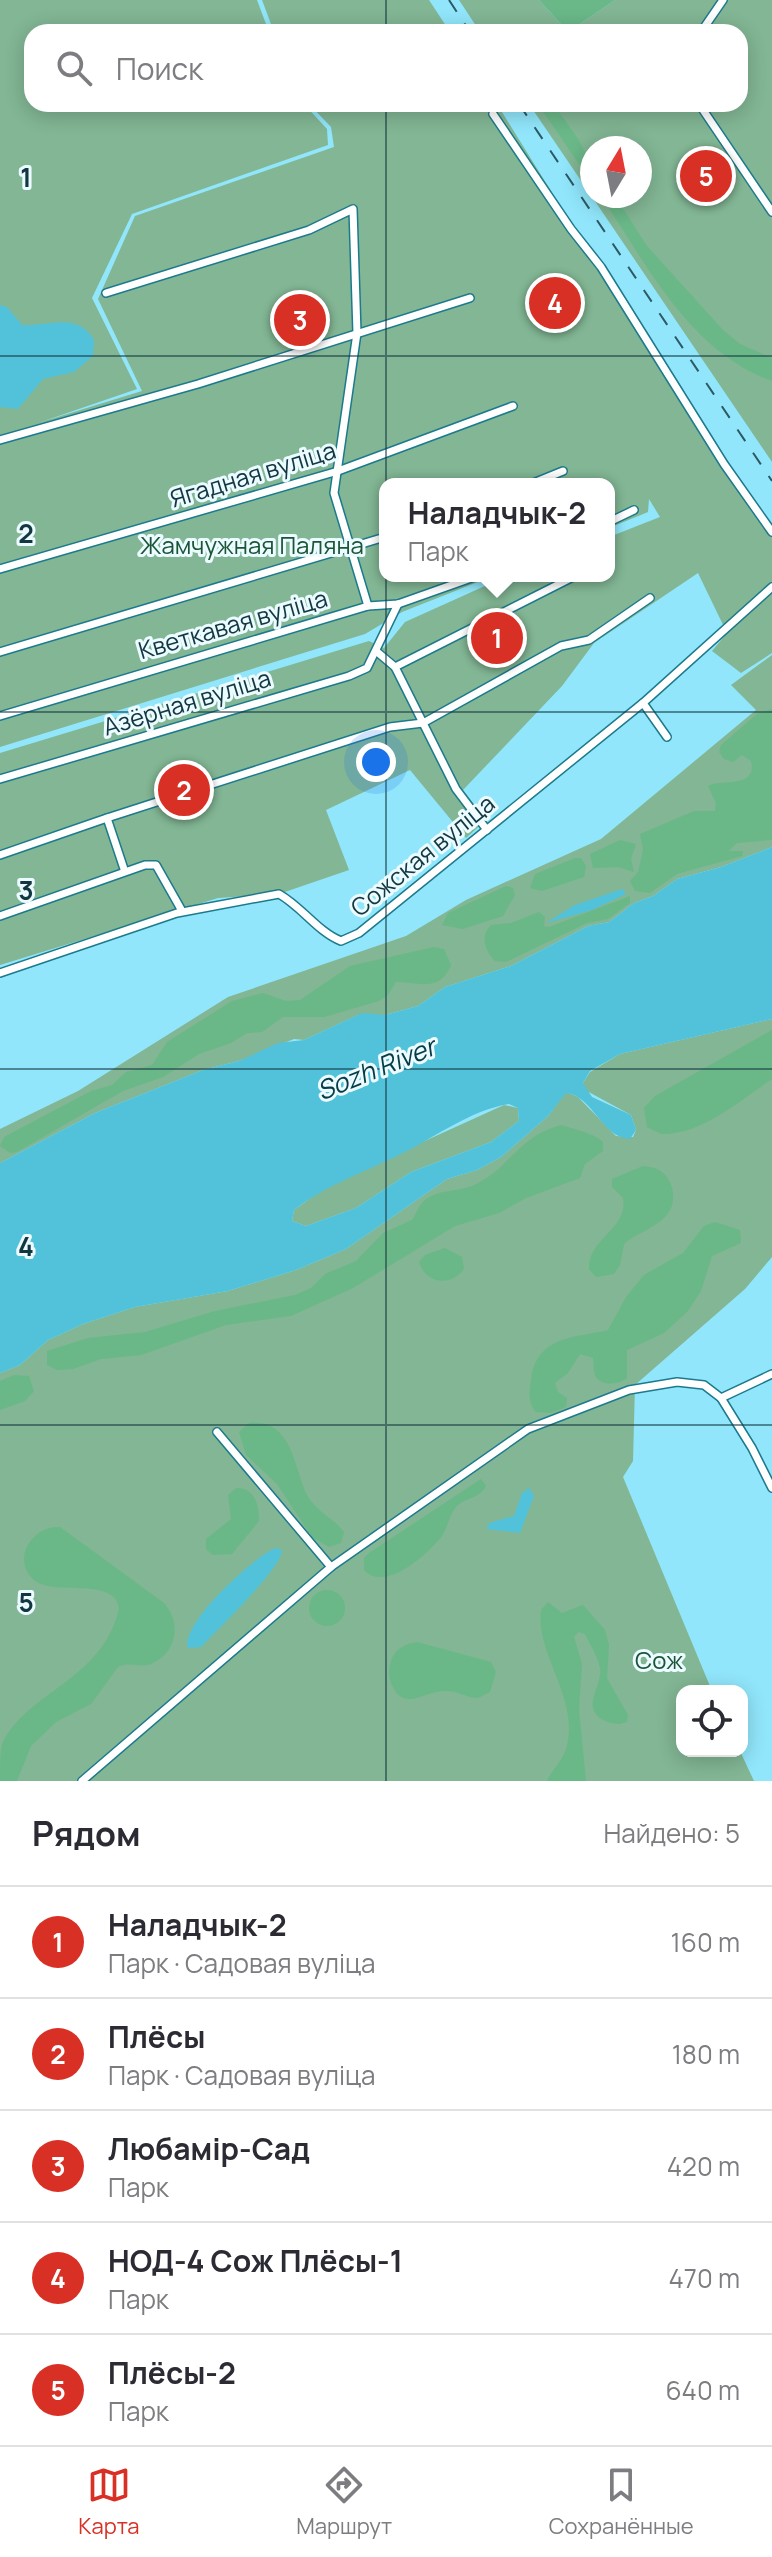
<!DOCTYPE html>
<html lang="ru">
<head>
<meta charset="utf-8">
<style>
  :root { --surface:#fff; --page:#f2f2f3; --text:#2b2b33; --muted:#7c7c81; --line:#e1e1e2; --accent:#d93025 }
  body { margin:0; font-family:Manrope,sans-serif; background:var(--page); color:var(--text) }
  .controls { position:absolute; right:24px; bottom:24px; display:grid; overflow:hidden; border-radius:16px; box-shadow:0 4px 20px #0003 }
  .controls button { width:72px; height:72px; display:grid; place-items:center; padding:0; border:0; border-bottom:2px solid var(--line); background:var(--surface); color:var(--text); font:40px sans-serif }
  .compass { position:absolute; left:580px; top:136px; width:72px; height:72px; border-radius:50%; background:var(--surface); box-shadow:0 4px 20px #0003; rotate:10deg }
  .you { position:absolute; left:376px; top:762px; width:28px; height:28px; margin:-20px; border:6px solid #fff; border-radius:50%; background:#1a73e8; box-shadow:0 0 0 12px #1a73e833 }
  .badge { display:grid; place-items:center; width:52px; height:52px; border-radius:50%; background:var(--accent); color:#fff; font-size:26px; font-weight:700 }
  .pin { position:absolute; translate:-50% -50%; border:4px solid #fff; box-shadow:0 2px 8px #0006 }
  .popup { position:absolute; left:379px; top:478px; width:236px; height:104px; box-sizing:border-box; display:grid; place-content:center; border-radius:16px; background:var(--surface); filter:drop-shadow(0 2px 6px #0005); font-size:26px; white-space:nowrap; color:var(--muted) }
  .popup b { font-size:30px; color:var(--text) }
  .popup::after { content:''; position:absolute; left:50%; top:100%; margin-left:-16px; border:16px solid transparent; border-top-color:var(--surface) }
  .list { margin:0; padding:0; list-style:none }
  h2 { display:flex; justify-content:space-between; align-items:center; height:104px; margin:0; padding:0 32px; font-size:34px }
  h2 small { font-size:26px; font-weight:400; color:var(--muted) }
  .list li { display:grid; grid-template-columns:52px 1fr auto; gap:24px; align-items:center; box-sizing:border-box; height:112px; padding:0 32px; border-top:2px solid var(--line) }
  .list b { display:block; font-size:30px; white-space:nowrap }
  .list p { margin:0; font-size:26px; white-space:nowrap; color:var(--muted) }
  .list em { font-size:26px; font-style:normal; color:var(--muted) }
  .icon { flex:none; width:44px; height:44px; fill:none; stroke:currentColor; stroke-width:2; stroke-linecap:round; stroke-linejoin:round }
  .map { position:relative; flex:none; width:772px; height:1781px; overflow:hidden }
  .search { position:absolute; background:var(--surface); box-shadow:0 4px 20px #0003; left:24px; right:24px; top:24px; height:88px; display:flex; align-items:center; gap:20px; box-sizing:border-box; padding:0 28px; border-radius:24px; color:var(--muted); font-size:30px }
  .sheet { height:664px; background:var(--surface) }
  nav { display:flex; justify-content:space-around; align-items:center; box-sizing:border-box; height:112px; border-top:2px solid var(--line); background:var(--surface); font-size:22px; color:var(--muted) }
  nav a { display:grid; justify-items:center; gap:4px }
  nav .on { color:var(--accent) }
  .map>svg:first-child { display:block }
  .green { fill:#82b694; fill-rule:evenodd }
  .forest { fill:#6ab888 }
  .water { fill:#52c1da; fill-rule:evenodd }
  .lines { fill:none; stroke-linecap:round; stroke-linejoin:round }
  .street-casing { stroke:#1c7a8d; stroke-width:10 }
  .street { stroke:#fff; stroke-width:7 }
  .rail { stroke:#2c5964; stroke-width:2; stroke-dasharray:14 14; stroke-linecap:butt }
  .grid { fill:none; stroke:#133740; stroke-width:2; stroke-opacity:0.55 }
  .labels { text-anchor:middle; stroke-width:6; stroke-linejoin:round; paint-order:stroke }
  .street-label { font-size:24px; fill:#133740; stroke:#ebfbff }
  .park-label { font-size:24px; fill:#1b5535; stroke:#ebfbff }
  .water-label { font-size:26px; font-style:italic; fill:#073c47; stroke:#ebfbff }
  .grid-label { font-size:26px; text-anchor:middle; font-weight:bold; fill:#133740; stroke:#ebfbff; stroke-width:6; stroke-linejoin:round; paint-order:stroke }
</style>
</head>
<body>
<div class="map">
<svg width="772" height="1781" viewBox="0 0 772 1781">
  <rect width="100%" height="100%" fill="#91e6fb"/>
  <g class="green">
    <path d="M 0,0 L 257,0 L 269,32 L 32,32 L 32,104 L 304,104 L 327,129 L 328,145 L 132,214 L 92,298 L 137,389 L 41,422 L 142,391 L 98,299 L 135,216 L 334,147 L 331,127 L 309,104 L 497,104 L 574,228 L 605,265 L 772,533 L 772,653 L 741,673 L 712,651 L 727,633 L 698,573 L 594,643 L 562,686 L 463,790 L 486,820 L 466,838 L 410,770 L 326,810 L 349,870 L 279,894 L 218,898 L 0,965 L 0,753 L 369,641 L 384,648 L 405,622 L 507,576 L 609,576 L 609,537 L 660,517 L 649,499 L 648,512 L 609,528 L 609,484 L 385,484 L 385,576 L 493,576 L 402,612 L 365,634 L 0,747 Z"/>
    <path d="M 262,0 L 429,0 L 450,32 L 274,32 Z"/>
    <path d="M 459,0 L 539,0 L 568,32 L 480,32 Z"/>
    <path d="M 615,0 L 772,0 L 772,462 L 529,104 L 740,104 L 740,32 L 568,32 ZM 592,148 L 640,148 L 640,196 L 592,196 Z"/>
    <path d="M 772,655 L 772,847 L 721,867 L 677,879 L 653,896 L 634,903 L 609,922 L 588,926 L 511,966 L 445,987 L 418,1006 L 385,1015 L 358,1015 L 304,1040 L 294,1039 L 239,1061 L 203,1070 L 95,1113 L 0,1163 L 0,1129 L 78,1091 L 228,997 L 406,936 L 466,900 L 601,839 L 756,710 L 731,685 Z"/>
    <path d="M 772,1019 L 772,1257 L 745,1289 L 635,1385 L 633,1461 L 623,1477 L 712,1691 L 682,1691 L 682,1751 L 740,1751 L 754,1781 L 0,1781 L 0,1373 L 20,1365 L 48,1340 L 83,1324 L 135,1307 L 228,1291 L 296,1270 L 346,1249 L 447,1179 L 477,1170 L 501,1157 L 548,1116 L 566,1092 L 578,1097 L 616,1136 L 633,1137 L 636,1130 L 631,1115 L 585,1090 L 583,1083 L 590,1072 L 620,1054 Z"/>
    <path d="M 504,1105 L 518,1108 L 519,1121 L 491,1142 L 411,1172 L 356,1208 L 306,1226 L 292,1221 L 294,1210 L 330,1184 Z"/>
  </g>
  <g class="forest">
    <path d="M 539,0 L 615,0 L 568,32 Z"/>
    <path d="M 538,104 L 553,104 C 571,130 592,151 592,183 Z"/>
    <path d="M 601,196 L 615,196 L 647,246 L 723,330 L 740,344 L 772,358 L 772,381 C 689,351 647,265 601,196 Z"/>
    <path d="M 772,709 L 772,840 L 737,843 L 729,851 L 743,851 L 742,856 L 677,874 L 650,893 L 635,891 L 630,881 L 638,872 L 643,850 L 640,834 L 694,811 L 715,811 L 716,803 L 708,786 C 721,779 758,789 751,761 L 742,755 L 733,762 L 724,759 L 719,752 L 721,745 L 757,714 Z"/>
    <path d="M 620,840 L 636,844 L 631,859 L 634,872 L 618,867 L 593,868 L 590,854 Z"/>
    <path d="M 575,858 L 581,858 L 586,866 L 584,877 L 542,891 L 530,888 L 535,874 Z"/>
    <path d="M 506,886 L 513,888 L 515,895 L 503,916 L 463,929 L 442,925 L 448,913 Z"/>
    <path d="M 630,896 L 630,903 L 608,919 L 587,923 L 506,962 L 495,961 C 485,952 480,935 491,925 L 511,923 L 539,912 L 545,917 L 544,926 L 549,927 Z"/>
    <path d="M 434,947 L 444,949 L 451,965 C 440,993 418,982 396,982 L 388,995 L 379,1001 L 324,1017 L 283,1017 L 262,1032 L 247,1033 L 231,1043 L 199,1054 L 163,1077 L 123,1091 L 17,1152 L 10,1153 L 0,1146 L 4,1137 L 91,1091 L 112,1085 L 126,1072 L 152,1065 L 167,1042 L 232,1001 L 263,993 L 286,1001 L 300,1000 L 350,966 Z"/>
    <path d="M 772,1030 L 772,1079 C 740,1100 702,1135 661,1134 L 647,1127 L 644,1108 L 655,1096 Z"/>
    <path d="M 561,1125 C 573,1129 596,1134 603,1142 L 603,1151 L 585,1164 L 580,1178 L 526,1198 L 499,1213 L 455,1226 L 353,1288 L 291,1316 L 226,1325 L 141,1355 L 101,1359 L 73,1369 L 57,1370 L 47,1365 L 47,1351 L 88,1338 L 145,1332 L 215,1311 L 295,1295 L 311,1288 L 325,1274 L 356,1261 L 383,1233 L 412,1220 C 417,1213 418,1206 425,1200 C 440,1189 456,1192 472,1186 C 511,1169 516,1137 561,1125 Z"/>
    <path d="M 643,1166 C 655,1167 665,1171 670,1182 C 686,1222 639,1229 624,1244 L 620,1265 L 614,1274 L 596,1277 L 589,1269 C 588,1238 629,1229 623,1198 L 612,1187 L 612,1179 Z"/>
    <path d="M 715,1222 L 740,1230 L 741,1243 L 712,1256 L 701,1291 L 687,1312 L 664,1333 L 627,1350 L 627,1378 C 620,1384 603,1387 596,1377 C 593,1373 594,1363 593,1358 L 580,1354 L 568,1373 L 555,1383 L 558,1392 L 567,1398 L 566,1407 L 551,1413 L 536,1412 C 528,1403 529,1392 531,1381 C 536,1335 575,1338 608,1330 L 626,1297 L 644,1275 L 683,1253 L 704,1226 Z"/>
    <path d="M 445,1248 L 462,1257 L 464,1269 C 451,1287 426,1284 419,1262 L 425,1255 Z"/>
    <path d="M 14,1375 L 29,1376 L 34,1391 L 25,1401 L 0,1410 L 0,1381 Z"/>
    <path d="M 249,1423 C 297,1419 292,1474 311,1501 C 320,1513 335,1520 344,1532 L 341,1543 L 329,1547 L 312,1537 L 277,1484 L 246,1455 L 239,1432 Z"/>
    <path d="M 481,1479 L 486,1486 C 480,1499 465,1497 456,1507 C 449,1515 448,1527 442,1536 C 428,1554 385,1593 364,1570 L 364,1558 L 369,1553 Z"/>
    <path d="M 236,1488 C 254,1487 259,1504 259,1521 L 232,1554 L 213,1555 L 206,1549 L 206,1539 L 231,1519 L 228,1495 Z"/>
    <path d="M 60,1527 L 164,1603 C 182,1623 177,1653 151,1664 C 140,1668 130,1661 118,1667 L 91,1704 L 56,1722 L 31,1746 L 17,1781 L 0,1781 C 0,1770 0,1753 2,1744 C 27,1691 101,1682 119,1609 C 116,1577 57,1595 37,1582 C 9,1563 31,1525 60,1527 Z"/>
    <circle cx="327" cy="1608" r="18"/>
    <path d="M 548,1602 L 562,1613 L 583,1605 L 605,1630 L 609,1645 L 607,1678 L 628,1715 L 627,1722 C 619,1725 611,1724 603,1720 C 580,1707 603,1687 600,1668 C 598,1657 590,1644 585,1634 L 578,1632 L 574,1637 L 582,1664 L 579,1710 L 586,1781 L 547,1781 C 552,1770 562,1761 566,1749 C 581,1700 535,1655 541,1610 Z"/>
    <path d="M 417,1642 L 491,1662 L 496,1672 L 490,1692 L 478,1698 C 467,1698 458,1691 447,1691 C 424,1689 400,1718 389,1676 C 389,1656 397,1645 417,1642 Z"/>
  </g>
  <g class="water">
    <path d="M 0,305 L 7,307 L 22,325 C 49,327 76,311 94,340 L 93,356 L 74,372 L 43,379 L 18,409 L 0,407 Z"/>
    <path d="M 772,847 L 772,1019 L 620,1054 L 590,1071 L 583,1083 L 592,1097 L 631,1115 L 636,1130 L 630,1139 C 602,1138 593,1096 566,1093 L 548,1116 L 501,1157 L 477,1170 L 447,1179 L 346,1249 L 296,1270 L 228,1291 L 135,1307 L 83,1324 L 48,1340 L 20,1365 L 0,1373 L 0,1163 L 95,1113 L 203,1070 L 239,1061 L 278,1043 L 304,1040 L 362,1013 L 385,1015 L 418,1006 L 445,987 L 511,966 L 588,926 L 609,922 L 634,903 L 653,896 L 677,879 L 721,867 ZM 509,1104 L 518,1108 L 519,1121 L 491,1142 L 411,1172 L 356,1208 L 306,1226 L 292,1221 L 294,1210 C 328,1184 365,1172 403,1153 C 437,1136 471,1110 509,1104 Z"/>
    <path d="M 622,889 L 626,894 L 592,910 L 546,923 L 575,905 Z"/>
    <path d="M 529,1488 L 534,1496 L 520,1533 L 487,1529 L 489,1523 L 514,1516 L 522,1493 Z"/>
    <path d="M 275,1548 L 282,1550 C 282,1568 217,1630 201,1647 L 188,1648 C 180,1624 253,1558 275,1548 Z"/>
  </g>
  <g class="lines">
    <defs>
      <g id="street">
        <path d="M 701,32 L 723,0"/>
        <path d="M 699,104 L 772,212"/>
        <path d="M 493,114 L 571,229 L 601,267 L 724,464 L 772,532"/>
        <path d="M 106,293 L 309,230 L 353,209 L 357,333 L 334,493 L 368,606"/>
        <path d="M 0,440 L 198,384 L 470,298"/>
        <path d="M 531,484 L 563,471"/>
        <path d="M 609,522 L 634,510"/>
        <path d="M 0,569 L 338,471 L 513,406"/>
        <path d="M 376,651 L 395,667 L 456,789 L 487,830"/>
        <path d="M 0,652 L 385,537"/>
        <path d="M 395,667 L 575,576"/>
        <path d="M 643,703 L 667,737"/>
        <path d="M 0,716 L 368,606 L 398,604 L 477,576"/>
        <path d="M 0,779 L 349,676 L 367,668 L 398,604"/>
        <path d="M 0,855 L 107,818"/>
        <path d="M 124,869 L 107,818 L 390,727 L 423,723 L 561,646 L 589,640 L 650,598"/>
        <path d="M 0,916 L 145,865 L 156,865 L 182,911"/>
        <path d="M 0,973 L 177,913 L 279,894 C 302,907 318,932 341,941 L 359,933 L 643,703 L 772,587"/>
        <path d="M 721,1398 L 772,1374"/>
        <path d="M 217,1432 L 331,1567"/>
        <path d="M 82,1781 L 331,1567 L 528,1429 L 629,1390 L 677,1382 L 704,1385 L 721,1398 L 752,1448 L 772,1488"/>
      </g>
    </defs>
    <use href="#street" class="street-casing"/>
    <use href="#street" class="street"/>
    <g class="rail">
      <path d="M 449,0 L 470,32"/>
      <path d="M 519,104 L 772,481"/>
    </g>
  </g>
  <path class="grid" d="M 386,0 L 386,32M 386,104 L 386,1781M 0,356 L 772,356M 0,712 L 772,712M 0,1069 L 772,1069M 0,1425 L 772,1425"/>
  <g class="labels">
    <g class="street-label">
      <text transform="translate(253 475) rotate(-17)" y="8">Ягадная вуліца</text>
      <text transform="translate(233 625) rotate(-16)" y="8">Кветкавая вуліца</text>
      <text transform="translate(187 703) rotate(-17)" y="8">Азёрная вуліца</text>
      <text transform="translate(423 856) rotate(-39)" y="8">Сожская вуліца</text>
    </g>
    <g class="park-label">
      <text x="252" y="554">Жамчужная Паляна</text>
      <text x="659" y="1669">Сож</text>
    </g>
    <g class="water-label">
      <text transform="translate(376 1069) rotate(-22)" y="9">Sozh River</text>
    </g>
  </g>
  <g class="grid-label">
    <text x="26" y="187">1</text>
    <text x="26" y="543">2</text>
    <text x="26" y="900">3</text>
    <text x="26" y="1256">4</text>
    <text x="26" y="1612">5</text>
  </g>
</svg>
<div class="controls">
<button><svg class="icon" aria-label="locate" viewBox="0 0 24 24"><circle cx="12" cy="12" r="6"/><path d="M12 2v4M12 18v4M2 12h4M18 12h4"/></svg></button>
</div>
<svg class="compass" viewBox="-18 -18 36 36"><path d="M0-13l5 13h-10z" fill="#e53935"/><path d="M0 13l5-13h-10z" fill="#7c7c81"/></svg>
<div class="you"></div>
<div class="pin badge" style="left:497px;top:638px">1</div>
<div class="popup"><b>Наладчык-2</b>Парк</div>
<div class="pin badge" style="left:184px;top:790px">2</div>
<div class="pin badge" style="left:300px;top:320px">3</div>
<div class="pin badge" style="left:555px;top:303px">4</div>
<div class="pin badge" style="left:706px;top:176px">5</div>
<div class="search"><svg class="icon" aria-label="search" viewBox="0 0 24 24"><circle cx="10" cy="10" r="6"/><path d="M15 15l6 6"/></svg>Поиск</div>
</div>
<section class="sheet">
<h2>Рядом<small>Найдено: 5</small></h2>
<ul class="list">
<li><span class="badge">1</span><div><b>Наладчык-2</b><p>Парк · Садовая вуліца</p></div><em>160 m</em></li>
<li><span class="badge">2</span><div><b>Плёсы</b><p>Парк · Садовая вуліца</p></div><em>180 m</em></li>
<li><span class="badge">3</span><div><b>Любамір-Сад</b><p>Парк</p></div><em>420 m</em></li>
<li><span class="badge">4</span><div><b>НОД-4 Сож Плёсы-1</b><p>Парк</p></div><em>470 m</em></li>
<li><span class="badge">5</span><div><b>Плёсы-2</b><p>Парк</p></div><em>640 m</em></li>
</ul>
</section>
<nav>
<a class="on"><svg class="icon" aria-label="map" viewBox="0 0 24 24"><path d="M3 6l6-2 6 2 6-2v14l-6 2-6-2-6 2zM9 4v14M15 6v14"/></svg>Карта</a>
<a><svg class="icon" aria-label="directions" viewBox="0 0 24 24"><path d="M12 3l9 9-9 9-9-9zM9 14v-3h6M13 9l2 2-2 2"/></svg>Маршрут</a>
<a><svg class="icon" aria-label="saved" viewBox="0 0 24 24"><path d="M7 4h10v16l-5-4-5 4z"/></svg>Сохранённые</a>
</nav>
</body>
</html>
